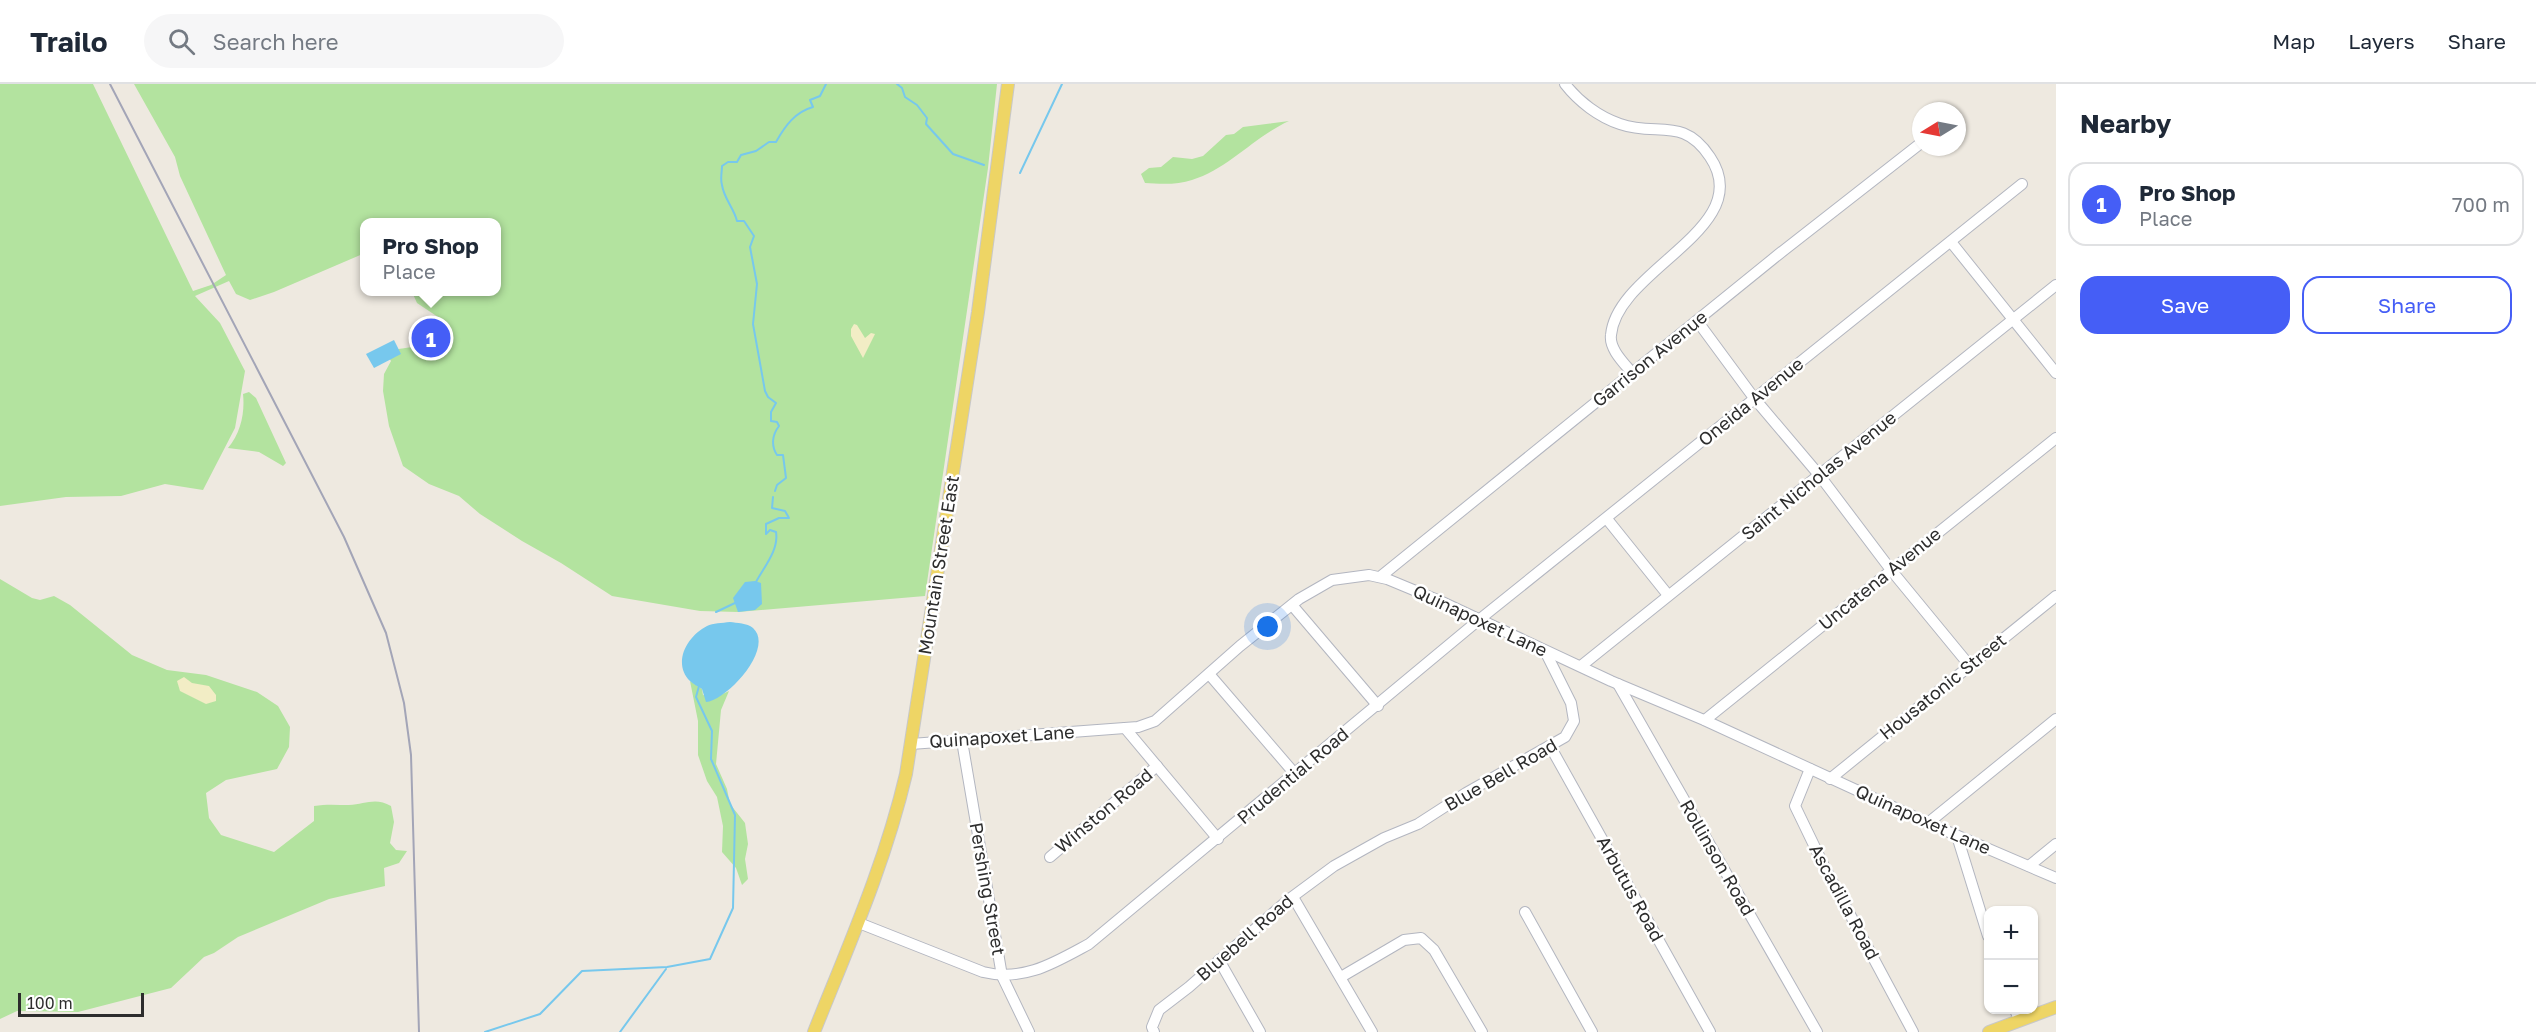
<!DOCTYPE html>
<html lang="en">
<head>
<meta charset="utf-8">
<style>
  :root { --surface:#fff; --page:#f6f6f7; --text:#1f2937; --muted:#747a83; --line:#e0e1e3; --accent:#455ef6 }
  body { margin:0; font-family:"Golos Text",sans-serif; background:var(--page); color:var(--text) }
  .controls { position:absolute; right:18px; bottom:18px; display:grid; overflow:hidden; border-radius:12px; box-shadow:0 2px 4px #0004 }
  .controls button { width:54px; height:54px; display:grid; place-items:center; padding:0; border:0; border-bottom:2px solid var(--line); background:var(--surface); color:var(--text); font:30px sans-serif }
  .compass { position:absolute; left:1912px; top:18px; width:54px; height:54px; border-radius:50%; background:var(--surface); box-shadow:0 2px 4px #0004; rotate:260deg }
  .scale { position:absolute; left:18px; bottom:15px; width:126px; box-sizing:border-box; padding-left:6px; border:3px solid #2d2d2d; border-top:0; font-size:16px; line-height:21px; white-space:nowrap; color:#2d2d2d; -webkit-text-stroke:4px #fff; paint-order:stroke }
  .you { position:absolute; left:1268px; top:543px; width:21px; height:21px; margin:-15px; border:4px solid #fff; border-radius:50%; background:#1a73e8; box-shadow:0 0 0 9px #1a73e833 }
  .badge { display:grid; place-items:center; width:39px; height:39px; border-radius:50%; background:var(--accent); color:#fff; font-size:20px; font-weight:700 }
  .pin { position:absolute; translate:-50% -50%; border:3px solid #fff; box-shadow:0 2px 6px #0006 }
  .popup { position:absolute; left:360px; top:134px; width:141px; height:78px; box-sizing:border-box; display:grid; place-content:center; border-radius:12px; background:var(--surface); filter:drop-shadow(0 2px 4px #0005); font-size:20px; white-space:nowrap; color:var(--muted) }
  .popup b { font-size:22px; color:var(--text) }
  .popup::after { content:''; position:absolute; left:50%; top:100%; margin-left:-12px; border:12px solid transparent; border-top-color:var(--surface) }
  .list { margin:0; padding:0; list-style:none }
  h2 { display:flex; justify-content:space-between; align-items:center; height:78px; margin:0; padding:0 24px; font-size:26px }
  h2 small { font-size:20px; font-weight:400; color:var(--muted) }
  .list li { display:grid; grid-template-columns:39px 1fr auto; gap:18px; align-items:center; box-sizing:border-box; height:84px; margin:0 12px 12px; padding:0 12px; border:2px solid var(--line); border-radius:18px }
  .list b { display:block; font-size:22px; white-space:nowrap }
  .list p { margin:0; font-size:20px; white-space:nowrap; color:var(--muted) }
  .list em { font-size:20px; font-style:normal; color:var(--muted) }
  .actions { display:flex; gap:12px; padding:18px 24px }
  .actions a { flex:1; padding:14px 0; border:2px solid var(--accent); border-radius:18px; text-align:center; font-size:21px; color:var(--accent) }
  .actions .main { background:var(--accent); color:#fff }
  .icon { flex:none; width:33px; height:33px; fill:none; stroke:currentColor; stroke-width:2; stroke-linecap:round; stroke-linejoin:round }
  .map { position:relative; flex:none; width:2056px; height:948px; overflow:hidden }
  header { display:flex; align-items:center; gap:36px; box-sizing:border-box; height:84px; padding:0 30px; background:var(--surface); border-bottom:2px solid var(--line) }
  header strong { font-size:28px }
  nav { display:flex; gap:33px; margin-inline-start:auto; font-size:21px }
  .search { width:420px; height:54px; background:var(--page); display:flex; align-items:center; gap:15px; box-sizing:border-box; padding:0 21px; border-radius:33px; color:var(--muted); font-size:22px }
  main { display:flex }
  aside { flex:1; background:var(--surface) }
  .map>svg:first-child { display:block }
  .green { fill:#b3e39f }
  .sand { fill:#f2edc5 }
  .water { fill:#77c8ed }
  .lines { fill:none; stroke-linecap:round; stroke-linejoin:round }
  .stream { stroke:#77c8ed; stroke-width:2 }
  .minor-casing { stroke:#b3b6c0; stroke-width:12 }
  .major-casing { stroke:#c8c8c8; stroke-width:14 }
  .minor { stroke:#fff; stroke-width:10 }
  .major { stroke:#eed565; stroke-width:12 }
  .rail { stroke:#a3a5b7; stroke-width:2 }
  .labels { text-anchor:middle; stroke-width:5; stroke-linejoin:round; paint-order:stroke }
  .street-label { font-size:18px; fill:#2d2d2d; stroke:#fff }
</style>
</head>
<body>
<header>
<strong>Trailo</strong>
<div class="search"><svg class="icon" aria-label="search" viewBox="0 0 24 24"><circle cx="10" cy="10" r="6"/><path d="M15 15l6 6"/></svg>Search here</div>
<nav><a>Map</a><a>Layers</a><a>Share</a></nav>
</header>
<main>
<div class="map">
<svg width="2056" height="948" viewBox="0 0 2056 948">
  <rect width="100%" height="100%" fill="#eee9e0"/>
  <g class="green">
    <path d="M 0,0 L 93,0 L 193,207 L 211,201 L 226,191 L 180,92 L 175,73 L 134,0 L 997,0 L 988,84 L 925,512 L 738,528 L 700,527 L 612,512 L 561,479 L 522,457 L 480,430 L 459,412 L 429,400 L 403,382 L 389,342 L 383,307 L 384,290 L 391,277 L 385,267 L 453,257 L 438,233 L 417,219 L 412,208 L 497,208 L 497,138 L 365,138 L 365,169 L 274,208 L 250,216 L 236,210 L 229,197 L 195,212 L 220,239 L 245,287 L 235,344 L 203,406 L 165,400 L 121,412 L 66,413 L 0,422 Z"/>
    <path d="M 1289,37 C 1254,53 1228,85 1192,96 C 1178,101 1160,100 1145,99 L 1141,90 L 1149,84 L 1161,83 L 1173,73 L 1192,75 L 1203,72 L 1226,51 L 1234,50 L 1243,43 Z"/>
    <path d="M 249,308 L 256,314 L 286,379 L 283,382 L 259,368 L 228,364 C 241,349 245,328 243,310 Z"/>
    <path d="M 0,495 L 32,514 L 40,516 L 54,512 L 70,521 L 132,571 L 167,586 L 206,591 L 257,608 L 278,622 L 290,643 L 289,663 L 277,685 L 226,696 L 206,709 L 209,734 L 221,751 L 274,768 L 314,737 L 314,722 C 326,720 337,721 349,721 C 365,720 376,713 391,722 L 394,738 L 390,759 L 396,766 L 407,767 L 399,779 L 384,784 L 385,802 L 329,815 L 238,853 L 214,869 L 204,873 L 171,904 L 78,928 L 17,927 L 0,935 Z"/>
    <path d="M 690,597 L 702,605 L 703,611 L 714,614 L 729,607 L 721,626 L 716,680 L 727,705 L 730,720 L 745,739 L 748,760 L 745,775 L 748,795 L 742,801 L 736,784 L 722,768 L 723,742 L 717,713 L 707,697 L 698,671 L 698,637 Z"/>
  </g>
  <g class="sand">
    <path d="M 854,240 L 857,241 L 865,254 L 871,249 L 875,250 L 863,274 L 851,252 L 851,245 Z"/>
    <path d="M 184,593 L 192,599 L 209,602 L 216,611 L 216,617 L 206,620 L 180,607 L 177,597 Z"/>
  </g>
  <g class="water">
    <path d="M 394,256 L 401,270 L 374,284 L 366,270 Z"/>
    <path d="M 755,497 L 761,499 L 762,520 L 755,526 L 738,528 L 733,514 L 745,498 Z"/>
    <path d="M 730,538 C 737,539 747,539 753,544 C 775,564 727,616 706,618 L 702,605 C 699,603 693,600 690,597 C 672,579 687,552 707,542 C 713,539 722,539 730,538 Z"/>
  </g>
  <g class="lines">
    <g class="stream">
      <path d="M 897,0 L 902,4 L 905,13 L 917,21 L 927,34 L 926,40 L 953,70 L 984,81"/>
      <path d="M 1020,89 L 1062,0"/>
      <path d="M 775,407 L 777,401 L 786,394 L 783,371 L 777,371 C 771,362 772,351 779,342 L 777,338 L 771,337 L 771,328 L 776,319 L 768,313 L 765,307 L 753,240 L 757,200 L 750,163 L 754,152 L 744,137 L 737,137 C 734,124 724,115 722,101 C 720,95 722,88 722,82 L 728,78 L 737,78 L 741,71 L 756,67 L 769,58 L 776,58 C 785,42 795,28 813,23 L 810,16 L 820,12 L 826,0"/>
      <path d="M 756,498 C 764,483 779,466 776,448 L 770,446 L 766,450 L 766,440 L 779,434 L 789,434 L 785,427 L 772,424 L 773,413"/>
      <path d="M 716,528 L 735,519"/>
      <path d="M 485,948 L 540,930 L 582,887 L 667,883 L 710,875 L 733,824 L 735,731 L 711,675 L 712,647 L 696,613 L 699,602"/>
      <path d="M 620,948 L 666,885"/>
    </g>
    <defs>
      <g id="minor">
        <path d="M 1565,0 C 1579,18 1599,33 1620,40 C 1657,53 1683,32 1710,73 C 1758,144 1617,185 1611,251 C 1609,265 1624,279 1633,290"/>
        <path d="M 1951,158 L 2056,289"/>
        <path d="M 1698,238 L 1754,314 L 1820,392 L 1891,486 L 1970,582"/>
        <path d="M 1607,435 L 1668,511"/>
        <path d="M 1380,493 L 1779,170 L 1921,59"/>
        <path d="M 1292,521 L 1378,622"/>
        <path d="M 1581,582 L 2056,201"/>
        <path d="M 1209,590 L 1295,690"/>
        <path d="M 1618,600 L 1817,948"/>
        <path d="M 1705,636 L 2056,354"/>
        <path d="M 1125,644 L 1218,755"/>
        <path d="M 962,657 L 1002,892 L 1029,948"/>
        <path d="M 911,660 L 1138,643 L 1155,637 L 1240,562 L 1299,515 L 1332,496 L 1369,491 L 1387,495 L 1440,517 L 1611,597 L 1704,636 L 1928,739 L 2056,794"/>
        <path d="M 1550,662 L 1710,948"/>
        <path d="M 1810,685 L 1795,722 L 1824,782 L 1913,948"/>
        <path d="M 1830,695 L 2056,512"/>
        <path d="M 1928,739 L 2056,635"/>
        <path d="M 1957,752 L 1988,852"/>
        <path d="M 1050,773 L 1157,682"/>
        <path d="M 2029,782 L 2056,760"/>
        <path d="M 1293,813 L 1372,948"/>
        <path d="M 1525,828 L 1592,948"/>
        <path d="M 859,839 L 983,888 C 1024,898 1054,879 1089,860 L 1480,535 L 2022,100"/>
        <path d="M 1219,876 L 1260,948"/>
        <path d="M 1341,893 L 1404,856 L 1421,854 L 1434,866 L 1482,948"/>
        <path d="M 2015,926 L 2019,935"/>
        <path d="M 1154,948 L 1152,943 L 1159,926 L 1189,903 L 1288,816 L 1334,782 L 1384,754 L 1418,740 L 1466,709 L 1565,653 L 1574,637 L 1571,619 L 1545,567"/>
      </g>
      <g id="major">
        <path d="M 814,948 C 848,863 885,780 906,690 L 978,228 L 1008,0"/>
        <path d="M 1989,948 L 2056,923"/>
      </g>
    </defs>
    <use href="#minor" class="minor-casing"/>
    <use href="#major" class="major-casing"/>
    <use href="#minor" class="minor"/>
    <use href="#major" class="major"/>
    <path class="rail" d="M 110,0 L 344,453 L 386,549 L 404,619 L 411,671 L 419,948"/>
  </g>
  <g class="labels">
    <g class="street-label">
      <text transform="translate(1650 275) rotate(-39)" y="6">Garrison Avenue</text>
      <text transform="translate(1751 318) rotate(-39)" y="6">Oneida Avenue</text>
      <text transform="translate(1819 392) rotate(-39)" y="6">Saint Nicholas Avenue</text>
      <text transform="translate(939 481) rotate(-81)" y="6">Mountain Street East</text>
      <text transform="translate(1880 495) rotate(-39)" y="6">Uncatena Avenue</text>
      <text transform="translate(1480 537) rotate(25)" y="6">Quinapoxet Lane</text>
      <text transform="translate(1943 603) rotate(-39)" y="6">Housatonic Street</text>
      <text transform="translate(1002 653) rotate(-4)" y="6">Quinapoxet Lane</text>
      <text transform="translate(1501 691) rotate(-30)" y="6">Blue Bell Road</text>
      <text transform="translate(1293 692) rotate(-40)" y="6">Prudential Road</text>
      <text transform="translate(1104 727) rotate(-40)" y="6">Winston Road</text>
      <text transform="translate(1923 736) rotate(24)" y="6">Quinapoxet Lane</text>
      <text transform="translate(1717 774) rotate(60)" y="6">Rollinson Road</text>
      <text transform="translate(987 805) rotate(80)" y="6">Pershing Street</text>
      <text transform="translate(1630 805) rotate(61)" y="6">Arbutus Road</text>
      <text transform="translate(1844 818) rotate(62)" y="6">Ascadilla Road</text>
      <text transform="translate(1245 854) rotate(-41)" y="6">Bluebell Road</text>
    </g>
  </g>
</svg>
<div class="controls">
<button>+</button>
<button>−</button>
</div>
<svg class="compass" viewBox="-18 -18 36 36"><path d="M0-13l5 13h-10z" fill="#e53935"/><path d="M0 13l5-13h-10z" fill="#747a83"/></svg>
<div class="scale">100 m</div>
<div class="you"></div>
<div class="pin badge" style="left:431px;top:254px">1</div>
<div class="popup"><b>Pro Shop</b>Place</div>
</div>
<aside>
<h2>Nearby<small></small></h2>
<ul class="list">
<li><span class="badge">1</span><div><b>Pro Shop</b><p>Place</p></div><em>700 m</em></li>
</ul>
<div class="actions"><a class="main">Save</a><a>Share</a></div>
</aside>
</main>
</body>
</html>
